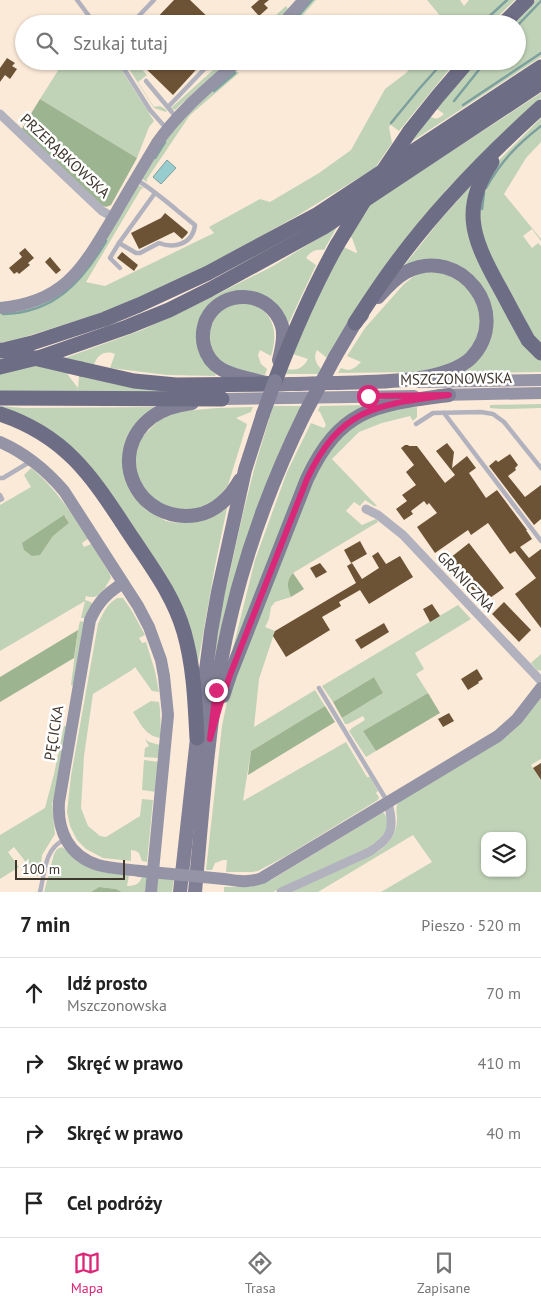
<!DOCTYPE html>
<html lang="pl">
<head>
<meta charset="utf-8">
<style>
  :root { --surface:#fff; --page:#f2f2f2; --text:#222; --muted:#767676; --line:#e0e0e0; --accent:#db2777 }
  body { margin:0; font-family:"PT Sans",sans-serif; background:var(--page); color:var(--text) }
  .controls { position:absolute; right:15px; bottom:15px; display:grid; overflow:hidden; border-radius:10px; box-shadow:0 1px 4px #0004 }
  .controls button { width:45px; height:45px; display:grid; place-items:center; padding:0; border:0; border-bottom:1px solid var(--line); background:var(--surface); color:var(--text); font:25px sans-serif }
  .scale { position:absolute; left:15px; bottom:12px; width:110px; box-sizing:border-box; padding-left:5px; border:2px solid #3f362d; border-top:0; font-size:14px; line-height:18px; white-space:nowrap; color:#3f362d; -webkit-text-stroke:4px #fff; paint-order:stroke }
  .stop { position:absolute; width:15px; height:15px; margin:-11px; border:4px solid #db2777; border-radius:50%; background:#fff }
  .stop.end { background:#db2777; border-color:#fff; box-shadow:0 1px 5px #0008 }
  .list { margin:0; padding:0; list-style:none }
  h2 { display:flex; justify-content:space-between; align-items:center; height:65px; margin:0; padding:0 20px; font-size:21px }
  h2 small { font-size:16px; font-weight:400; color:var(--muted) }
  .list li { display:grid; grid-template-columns:32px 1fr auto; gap:15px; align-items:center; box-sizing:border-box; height:70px; padding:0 20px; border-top:1px solid var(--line) }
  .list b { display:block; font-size:19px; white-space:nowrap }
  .list p { margin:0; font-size:16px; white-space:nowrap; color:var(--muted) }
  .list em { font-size:16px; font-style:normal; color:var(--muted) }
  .icon { flex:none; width:28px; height:28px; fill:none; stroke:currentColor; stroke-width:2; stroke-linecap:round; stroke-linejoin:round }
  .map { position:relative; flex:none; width:541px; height:892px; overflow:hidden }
  .search { position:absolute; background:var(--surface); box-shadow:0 1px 4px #0004; left:15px; right:15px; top:15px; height:55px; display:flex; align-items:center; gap:12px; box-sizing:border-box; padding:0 18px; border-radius:28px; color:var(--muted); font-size:19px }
  .sheet { height:345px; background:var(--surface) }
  nav { display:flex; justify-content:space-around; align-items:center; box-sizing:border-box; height:70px; border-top:1px solid var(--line); background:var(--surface); font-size:14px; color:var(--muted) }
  nav a { display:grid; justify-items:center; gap:2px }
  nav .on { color:var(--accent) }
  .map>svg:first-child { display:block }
  .green { fill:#c0d3b7; fill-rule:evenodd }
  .forest { fill:#9db491 }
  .water { fill:#98cdd0; stroke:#7da09f }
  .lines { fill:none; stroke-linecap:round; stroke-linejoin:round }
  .stream { stroke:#7da09f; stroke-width:2.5 }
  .building { fill:#6d5336 }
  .lane { stroke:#b2b2be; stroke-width:4.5 }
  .street { stroke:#b2b2be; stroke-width:9 }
  .secondary { stroke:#9494a6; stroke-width:12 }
  .primary { stroke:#807f95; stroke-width:14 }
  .highway { stroke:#6e6d86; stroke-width:15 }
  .secondary-bridge { stroke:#9494a6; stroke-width:12 }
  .primary-bridge { stroke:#807f95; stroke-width:14 }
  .highway-bridge { stroke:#6e6d86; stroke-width:15 }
  .route { stroke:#db2777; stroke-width:6 }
  .labels { text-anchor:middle; stroke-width:5; stroke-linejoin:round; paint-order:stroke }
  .street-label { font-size:15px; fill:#3f362d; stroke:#fff }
</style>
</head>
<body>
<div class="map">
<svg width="541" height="892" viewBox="0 0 541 892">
  <rect width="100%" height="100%" fill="#fcead8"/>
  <g class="green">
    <path d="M 310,0 L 316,0 L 295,24 L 288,24 Z"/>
    <path d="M 427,0 L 460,0 L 464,6 L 469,0 L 515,0 L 490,24 L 447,24 Z"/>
    <path d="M 536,0 L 541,0 L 541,57 L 408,144 L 429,116 C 435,120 439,119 444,114 L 437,109 L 475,61 L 517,61 L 517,24 L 511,24 Z"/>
    <path d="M 286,6 L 288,9 L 273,24 L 266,24 Z"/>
    <path d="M 64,61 L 116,61 L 154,121 L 149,127 L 137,158 L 40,99 Z"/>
    <path d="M 124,61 L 134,61 L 147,75 L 138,82 L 154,107 C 160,105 163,107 167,111 L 166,112 L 154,108 Z"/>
    <path d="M 223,61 L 229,61 L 196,90 L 175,110 L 171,108 Z"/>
    <path d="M 417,61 L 456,61 L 399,131 L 391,125 L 389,127 L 392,143 L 375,168 L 295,217 L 235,251 L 196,272 L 126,303 L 92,316 L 5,343 L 0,342 L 0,312 L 50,299 L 138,185 L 144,188 L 141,189 L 86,282 L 105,286 L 214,233 L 209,227 L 260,199 L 270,202 L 319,173 L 351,150 L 385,89 L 406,73 Z"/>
    <path d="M 235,70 L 239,73 L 190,115 L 147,179 L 147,182 L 142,179 L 152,159 L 185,114 Z"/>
    <path d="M 541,93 L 541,98 L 499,136 L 446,190 L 356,308 L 327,358 L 317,350 C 313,358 316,363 321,369 L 318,374 L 285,374 L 287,369 C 297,371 303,368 308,359 L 293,354 L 322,287 L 344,247 L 356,253 L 357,252 L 352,238 L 349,236 L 367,206 Z"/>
    <path d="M 541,118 L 541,142 L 526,158 L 504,194 L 541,239 L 541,241 L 532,229 L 523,236 L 532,248 L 538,243 L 541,246 L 541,347 L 534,339 L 488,259 L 479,226 L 482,193 L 498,161 Z"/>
    <path d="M 474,182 L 467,213 L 541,360 L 541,372 L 460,373 L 483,353 C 482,335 481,317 480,299 C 480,294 481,287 479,283 C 477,279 472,275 469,272 C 450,258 424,255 403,267 L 441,219 Z"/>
    <path d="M 337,227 L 324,250 C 316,249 311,251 306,258 L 316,265 L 286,329 L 251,293 L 199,321 C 193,341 198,361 216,374 L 215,376 L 167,375 L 110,368 L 115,354 C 105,350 97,355 94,365 L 65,358 L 142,330 L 200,303 L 273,266 Z"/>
    <path d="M 424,272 L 448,273 L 469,288 L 480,311 L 481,332 L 472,349 L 450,366 L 416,372 L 338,373 L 341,368 C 350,372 354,369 361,362 L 347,356 L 365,328 L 404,284 L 413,277 Z"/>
    <path d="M 238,302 C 244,303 252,303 258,307 C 276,317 277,338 271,356 L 260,350 L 258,355 L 261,364 L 267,369 L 265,375 L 237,371 L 218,361 L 209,346 L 209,326 L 216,313 Z"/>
    <path d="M 37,365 L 69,372 L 68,375 L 78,388 L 79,376 L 177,392 L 0,392 L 0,373 Z"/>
    <path d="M 541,404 L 541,408 C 524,408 507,410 490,408 L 490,405 Z"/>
    <path d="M 369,405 L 336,426 L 234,648 L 233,648 L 255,560 L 287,472 L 311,423 L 324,428 L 326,425 L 320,412 L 318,411 L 320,406 Z"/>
    <path d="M 0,406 L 23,408 L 156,407 L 124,464 L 125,477 L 132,494 L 146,510 L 166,521 L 177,523 L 200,521 L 226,507 L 227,508 L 215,566 L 197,669 L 193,643 L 98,477 L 0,408 Z"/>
    <path d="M 273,406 L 301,406 L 284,442 L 203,729 L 225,586 L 227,585 L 243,513 L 255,466 Z"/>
    <path d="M 253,407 L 251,412 L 236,418 L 247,424 L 228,485 L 218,498 L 200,510 L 171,510 L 150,497 L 138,480 L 135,458 L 141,438 L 161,418 L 183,411 L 217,408 Z"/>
    <path d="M 417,407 L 417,417 L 413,421 L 410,416 L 382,423 L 359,432 L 332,459 L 377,506 L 374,506 L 365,500 L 360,506 L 354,502 L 346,511 L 362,525 L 376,519 L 378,522 L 293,573 C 286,580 287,588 291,597 L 275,602 L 271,607 L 269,619 L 265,627 L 275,631 L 259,679 L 254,727 L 315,690 L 325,706 L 251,751 L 243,801 L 346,742 L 367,777 L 370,777 L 378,791 L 376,793 L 379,797 L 378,800 L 286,856 L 258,871 L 252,872 L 226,872 L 227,860 L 223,860 L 215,863 L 212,870 L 206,870 L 222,726 L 228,697 L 313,480 L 335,443 L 352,428 L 365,420 L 386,412 L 404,408 Z"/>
    <path d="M 31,468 C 56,488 71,513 88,539 L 82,543 L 84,547 L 91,544 L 110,574 L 111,578 L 106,586 L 106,587 C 98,595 98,599 86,596 L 85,600 L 91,602 L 92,604 L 85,618 L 81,618 L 85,601 L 0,651 L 0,505 L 31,487 L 24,475 ZM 65,516 L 69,523 L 53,536 L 40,555 Z"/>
    <path d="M 117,598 L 123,598 L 132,611 L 145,635 L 139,638 L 142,643 L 146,642 L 155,671 L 159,692 L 152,691 L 135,667 L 132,670 L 93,694 L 84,756 L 81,808 L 88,826 L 100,836 L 106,837 L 140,816 L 142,799 L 153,800 L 147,862 L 142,861 L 139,853 L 136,851 L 131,850 L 131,861 L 103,858 L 86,849 L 77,840 L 70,826 L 67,812 L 71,776 L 98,624 C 103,613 107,604 117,598 Z"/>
    <path d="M 458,605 L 471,619 L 415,653 L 424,669 L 416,674 L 428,693 L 363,731 L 376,751 L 366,757 L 349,731 L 352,728 L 365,720 L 363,716 L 348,724 L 345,724 L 342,718 L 383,693 L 374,677 L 333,702 L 322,686 Z"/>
    <path d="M 80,621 L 84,622 L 75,686 L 71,685 L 78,630 Z"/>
    <path d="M 541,654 L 541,671 L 539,670 L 538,671 L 531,663 Z"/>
    <path d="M 541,698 L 541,759 L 531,765 L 541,781 L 541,892 L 381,892 L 432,862 L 413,835 L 318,892 L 289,892 L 379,851 C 390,843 397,833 397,819 C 397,813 395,809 398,803 ZM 485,836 L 522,836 L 522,873 L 485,873 Z"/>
    <path d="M 151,701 L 159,702 L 160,709 L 161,738 C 145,736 141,724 133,712 Z"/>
    <path d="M 64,726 L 68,726 L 56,792 L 52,804 L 55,834 L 42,855 L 40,874 L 38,876 L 36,875 L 14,847 L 8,852 L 19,867 L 0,879 L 0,835 L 45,808 L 54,774 Z"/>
    <path d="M 145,739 L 149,742 L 160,745 L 159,758 L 144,757 L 145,748 L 149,746 Z"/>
    <path d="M 144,760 L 159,762 L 156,792 L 142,790 Z"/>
    <path d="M 383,812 C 396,828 380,840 368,848 L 273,892 L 224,892 L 224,887 L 251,887 L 271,880 Z"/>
    <path d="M 62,847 C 69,852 74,858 81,863 C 94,873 113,873 129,875 L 127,886 C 135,886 140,884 142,876 L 147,877 L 145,892 L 122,892 L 116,889 L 99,887 L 91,892 L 44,892 L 54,854 L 57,849 Z"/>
    <path d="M 157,877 L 174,878 L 172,892 L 156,892 Z"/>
  </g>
  <g class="forest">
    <path d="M 40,99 L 137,158 L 111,205 L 106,207 L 101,205 L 21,130 Z"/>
    <path d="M 64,515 L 69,523 L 53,536 L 40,555 L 32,556 L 24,550 L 22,543 Z"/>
    <path d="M 293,573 L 304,589 L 291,597 C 287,588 286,580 293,573 Z"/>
    <path d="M 78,630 L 74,658 L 0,702 L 0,677 Z"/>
    <path d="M 374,677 L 383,693 L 342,718 L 333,702 Z"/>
    <path d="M 428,693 L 440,713 L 376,751 L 363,731 Z"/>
    <path d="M 325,706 L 335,722 L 248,775 L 251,751 Z"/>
    <path d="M 99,887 L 116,889 L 122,892 L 91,892 Z"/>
  </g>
  <path class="water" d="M 167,160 L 176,168 L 161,184 L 153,177 Z"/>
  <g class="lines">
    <g class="stream">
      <path d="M 291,24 L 312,0"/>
      <path d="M 481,24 L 507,0"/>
      <path d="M 517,26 L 541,1"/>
      <path d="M 245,64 L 248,61"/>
      <path d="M 214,91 L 235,73"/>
      <path d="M 454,101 L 486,61"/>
      <path d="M 463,105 L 541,53"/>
      <path d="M 391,123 L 419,89 L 444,61"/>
      <path d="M 155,158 L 165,142"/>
      <path d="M 486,188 C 501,161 517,145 541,126"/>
      <path d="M 482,209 L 484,193"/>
      <path d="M 3,314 C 54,313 82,282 106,241"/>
    </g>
  </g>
  <g class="building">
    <path d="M 174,0 L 190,0 L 215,24 L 151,24 Z"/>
    <path d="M 259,0 L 269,0 L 264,4 L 268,8 L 259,16 L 251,7 Z"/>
    <path d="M 7,58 L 15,63 L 12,66 L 17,69 L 10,79 L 5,75 L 0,82 L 0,68 Z"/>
    <path d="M 138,61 L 204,61 L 173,95 Z"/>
    <path d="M 165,213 L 188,232 L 187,234 L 182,239 L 174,232 L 139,249 L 131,233 L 161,218 Z"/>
    <path d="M 25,248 L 34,258 L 28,263 L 30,265 L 19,274 L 17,272 L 14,274 L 9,268 L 22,257 L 19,253 Z"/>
    <path d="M 122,252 L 138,265 L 134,271 L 117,258 Z"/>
    <path d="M 50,257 L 61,270 L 56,274 L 45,262 Z"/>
    <path d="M 447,443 L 454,452 L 452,468 L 467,456 L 476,468 L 469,473 L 486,498 L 497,490 L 527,530 L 526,530 L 532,539 L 520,547 L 529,558 L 541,549 L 541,628 L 515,594 L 536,578 L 515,551 L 510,554 L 488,523 L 471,535 L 468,530 L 435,553 L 417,527 L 437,513 L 429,503 L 427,505 L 424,501 L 411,511 L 413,514 L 404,520 L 396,509 L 407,501 L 402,495 L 416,485 L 406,472 L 414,465 L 401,448 L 405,445 L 408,445 L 409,446 L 417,446 L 445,483 L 455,475 L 436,451 Z"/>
    <path d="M 510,454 L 518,465 L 515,468 L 516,470 L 508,476 L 525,497 L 541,485 L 541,519 L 534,525 L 489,466 L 496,460 L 498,462 Z"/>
    <path d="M 360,541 L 367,554 L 351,563 L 344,550 Z"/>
    <path d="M 469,543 L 504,588 L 483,603 L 457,570 L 453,573 L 445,562 Z"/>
    <path d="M 378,552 L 386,564 L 400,556 L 413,577 L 369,604 L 360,590 L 339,602 L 341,606 L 322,617 L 330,630 L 286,657 L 273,636 L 275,631 L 356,583 L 347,566 L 352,563 L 362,579 L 379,568 L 372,556 Z"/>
    <path d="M 320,563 L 327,572 L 316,578 L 310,568 Z"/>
    <path d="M 504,602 L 531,630 L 519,642 L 492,614 Z"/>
    <path d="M 432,604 L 440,616 L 430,622 L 423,609 Z"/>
    <path d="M 384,623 L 389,632 L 361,649 L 355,640 Z"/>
    <path d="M 477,669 L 483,679 L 478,682 L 479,683 L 468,690 L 461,679 Z"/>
    <path d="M 449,713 L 454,721 L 443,727 L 438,719 Z"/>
    <path d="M 541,763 L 541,780 L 533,768 Z"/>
  </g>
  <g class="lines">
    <g class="lane">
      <path d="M 77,0 L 95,24"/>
      <path d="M 131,24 L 154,0"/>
      <path d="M 119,61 L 150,110 L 166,128"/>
      <path d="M 146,81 L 176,117"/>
      <path d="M 168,107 L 212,61"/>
      <path d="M 137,180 C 158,193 176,210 195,225 C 193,244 174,249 159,243 L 140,253 L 136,253 L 119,243 L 155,193"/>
      <path d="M 119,243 L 110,258 L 120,268"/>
      <path d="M 444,413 L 541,541"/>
      <path d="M 416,424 L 433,413 L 481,412 L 493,414 L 504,422 L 541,468"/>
      <path d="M 0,478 L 3,478 L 28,463 L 29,460"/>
      <path d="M 0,495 L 2,499 L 0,500"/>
      <path d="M 319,688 L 387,801"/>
      <path d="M 40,892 C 45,873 44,849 64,840"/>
    </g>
    <g class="street">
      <path d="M 0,114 L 102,211 L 113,217"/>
      <path d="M 366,509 L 378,515 L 403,535 L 541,681"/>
      <path d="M 281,892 L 369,852 C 392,838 395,829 388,803"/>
    </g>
    <g class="secondary">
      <path d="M 282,24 L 304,0"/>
      <path d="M 0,308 C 66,302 83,267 114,216 C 128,191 143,167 157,143 C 180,110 209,87 238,61"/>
      <path d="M 419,382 L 541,380"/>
      <path d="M 439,395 L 541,393"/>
      <path d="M 222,399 L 414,396"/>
      <path d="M 0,442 C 25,453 46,470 64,491 L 138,606 L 149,627 L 161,660 L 164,676 L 168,715 L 151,892"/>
      <path d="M 123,583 C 106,594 98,602 90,620 L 59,802 C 57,831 69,856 98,865 C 112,869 127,869 140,871"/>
      <path d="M 224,879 C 237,881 249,883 262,878 L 498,736 L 517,719 L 541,688"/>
    </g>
    <g class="primary">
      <path d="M 335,357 L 355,323 L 362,315"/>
      <path d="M 279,360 C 282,349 285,337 282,326 C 271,290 222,287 206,320 C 203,328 202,338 204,346 C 210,369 229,374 250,379 C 257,381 264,383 272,384 C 278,385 285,384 291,384 C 305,384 318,383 332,383 C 368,382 444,384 471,358 C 514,313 460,244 406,272 C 395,278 386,288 378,297"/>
      <path d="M 192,403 C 177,405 164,408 152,417 C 104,453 137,525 197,515 C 216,512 231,496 240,480"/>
      <path d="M 223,696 L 230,675 L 307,479 C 341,407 376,405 449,395"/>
      <path d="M 180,892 L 197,738 L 211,632 L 218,592 L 245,470 L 263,414"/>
      <path d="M 195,892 C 202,817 207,741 220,667 C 236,579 266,492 305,413"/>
    </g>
    <g class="highway">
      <path d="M 503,24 L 527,0"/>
      <path d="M 410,131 L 438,96 L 468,61"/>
      <path d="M 492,162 C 461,207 472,237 496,281 C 505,297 513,313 522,329 L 528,340 L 541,353"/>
      <path d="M 355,323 C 368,303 381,283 396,263 C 438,206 488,155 541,107"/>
      <path d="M 0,351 L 32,343 L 105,319 L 139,305 L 208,273 L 318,214 L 541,67"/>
      <path d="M 0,367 L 41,357 L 127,327 L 169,310 L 209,290 L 324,227 L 541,83"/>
      <path d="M 81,369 L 134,381 L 176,385 L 272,384"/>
      <path d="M 275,381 C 293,334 313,288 337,245"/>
      <path d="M 0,398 L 222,399"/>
      <path d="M 0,414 C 70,437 95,482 133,539 C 153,569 174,597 184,632 C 194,667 195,702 197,738"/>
    </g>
    <path class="secondary-bridge" d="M 140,871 L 224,879"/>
    <g class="primary-bridge">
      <path d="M 305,413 L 335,357"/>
      <path d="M 263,414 L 275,381"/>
    </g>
    <g class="highway-bridge">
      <path d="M 337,245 L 373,186 L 410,131"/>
      <path d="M 0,350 L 81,369"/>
    </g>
  </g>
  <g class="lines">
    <path class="route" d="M 216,690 L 210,739 L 220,705 L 230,675 L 307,479 C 341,407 376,405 449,395 L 368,396"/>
  </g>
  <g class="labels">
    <g class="street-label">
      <text transform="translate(65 156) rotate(43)" y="5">PRZERĄBKOWSKA</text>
      <text transform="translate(456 379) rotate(-1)" y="5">MSZCZONOWSKA</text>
      <text transform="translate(466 582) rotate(47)" y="5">GRANICZNA</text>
      <text transform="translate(54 733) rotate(-81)" y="5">PĘCICKA</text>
    </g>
  </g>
</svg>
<div class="controls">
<button><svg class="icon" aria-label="layers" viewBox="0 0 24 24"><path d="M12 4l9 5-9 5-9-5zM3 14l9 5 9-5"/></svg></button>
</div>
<div class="scale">100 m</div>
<div class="stop" style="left:368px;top:396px"></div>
<div class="stop end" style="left:216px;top:690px"></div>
<div class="search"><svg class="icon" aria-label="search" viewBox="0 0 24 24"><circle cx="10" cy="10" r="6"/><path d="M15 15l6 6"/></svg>Szukaj tutaj</div>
</div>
<section class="sheet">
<h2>7 min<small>Pieszo · 520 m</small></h2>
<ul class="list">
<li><svg class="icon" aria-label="ahead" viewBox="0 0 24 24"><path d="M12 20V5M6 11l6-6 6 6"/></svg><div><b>Idź prosto</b><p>Mszczonowska</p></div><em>70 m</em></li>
<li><svg class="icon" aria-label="right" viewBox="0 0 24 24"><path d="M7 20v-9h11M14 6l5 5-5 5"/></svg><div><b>Skręć w prawo</b></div><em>410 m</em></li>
<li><svg class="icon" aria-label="right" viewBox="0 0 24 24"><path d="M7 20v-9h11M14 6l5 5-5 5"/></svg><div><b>Skręć w prawo</b></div><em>40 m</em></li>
<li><svg class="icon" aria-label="arrive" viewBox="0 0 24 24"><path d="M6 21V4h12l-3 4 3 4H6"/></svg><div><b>Cel podróży</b></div></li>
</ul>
</section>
<nav>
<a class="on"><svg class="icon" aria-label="map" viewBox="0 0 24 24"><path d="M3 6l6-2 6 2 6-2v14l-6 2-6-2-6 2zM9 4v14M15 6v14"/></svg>Mapa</a>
<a><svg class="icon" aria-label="directions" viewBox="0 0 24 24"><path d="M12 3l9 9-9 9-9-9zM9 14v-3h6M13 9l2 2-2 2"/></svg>Trasa</a>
<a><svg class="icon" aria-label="saved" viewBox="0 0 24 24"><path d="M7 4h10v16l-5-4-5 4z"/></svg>Zapisane</a>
</nav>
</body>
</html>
